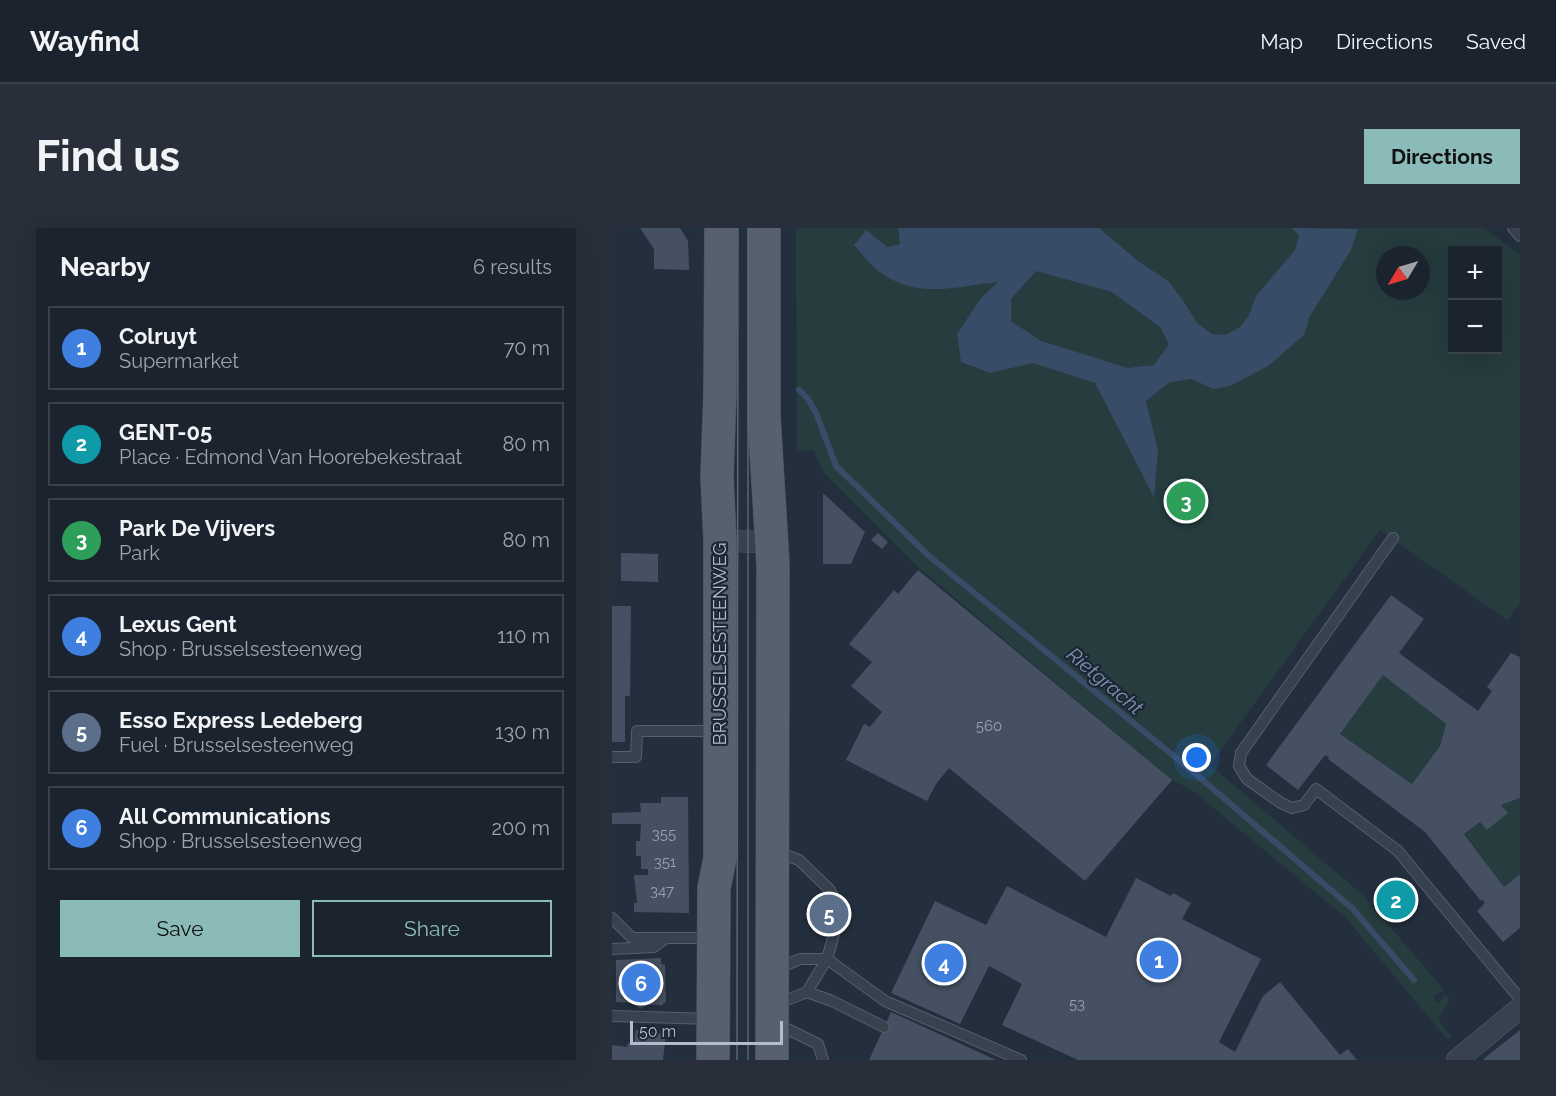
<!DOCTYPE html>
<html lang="en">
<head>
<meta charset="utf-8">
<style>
  :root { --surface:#1b232e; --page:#282f3a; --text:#f1f3f6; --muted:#a0a4aa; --line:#39404a; --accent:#8bbbb9 }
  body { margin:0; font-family:Raleway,sans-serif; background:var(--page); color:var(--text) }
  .controls { position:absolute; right:18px; top:18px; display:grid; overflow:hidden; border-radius:0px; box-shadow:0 6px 24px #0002 }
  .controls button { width:54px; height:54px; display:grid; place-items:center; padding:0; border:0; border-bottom:2px solid var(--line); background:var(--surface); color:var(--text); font:30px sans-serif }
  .compass { position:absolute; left:764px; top:18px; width:54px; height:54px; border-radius:50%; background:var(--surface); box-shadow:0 6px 24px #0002; rotate:232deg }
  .scale { position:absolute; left:18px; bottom:15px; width:153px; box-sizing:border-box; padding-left:6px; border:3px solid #b4bcc9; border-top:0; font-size:16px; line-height:21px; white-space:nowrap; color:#b4bcc9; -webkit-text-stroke:4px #1d2633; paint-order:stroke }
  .you { position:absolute; left:585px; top:530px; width:21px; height:21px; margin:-15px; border:4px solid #fff; border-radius:50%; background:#1a73e8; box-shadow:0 0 0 9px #1a73e833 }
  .badge { display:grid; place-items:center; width:39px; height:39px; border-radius:50%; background:var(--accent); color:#fff; font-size:20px; font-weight:700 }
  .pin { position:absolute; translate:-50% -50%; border:3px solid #fff; box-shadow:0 2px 6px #0006 }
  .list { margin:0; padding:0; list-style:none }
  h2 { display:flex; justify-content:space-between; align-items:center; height:78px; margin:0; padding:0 24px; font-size:26px }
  h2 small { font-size:20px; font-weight:400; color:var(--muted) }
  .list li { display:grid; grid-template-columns:39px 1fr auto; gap:18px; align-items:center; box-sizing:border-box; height:84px; margin:0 12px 12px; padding:0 12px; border:2px solid var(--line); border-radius:0px }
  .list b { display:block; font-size:22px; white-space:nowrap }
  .list p { margin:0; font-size:20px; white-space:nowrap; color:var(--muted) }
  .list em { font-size:20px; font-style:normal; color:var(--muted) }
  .actions { display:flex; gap:12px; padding:18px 24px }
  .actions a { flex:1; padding:14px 0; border:2px solid var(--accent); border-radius:0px; text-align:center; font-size:21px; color:var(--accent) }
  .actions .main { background:var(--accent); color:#111 }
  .map { position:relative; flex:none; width:908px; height:832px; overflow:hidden; border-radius:0px }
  header { display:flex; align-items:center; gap:36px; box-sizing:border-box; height:84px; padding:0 30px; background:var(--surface); border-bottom:2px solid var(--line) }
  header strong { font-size:28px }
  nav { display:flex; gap:33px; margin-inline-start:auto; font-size:21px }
  .intro { display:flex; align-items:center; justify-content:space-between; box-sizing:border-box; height:144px; padding:0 36px }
  h1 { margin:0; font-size:42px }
  .button { padding:15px 27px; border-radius:0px; background:var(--accent); color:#111; font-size:21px; font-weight:700 }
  main { display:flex; gap:36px; padding:0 36px }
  aside { flex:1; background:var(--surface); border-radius:0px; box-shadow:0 6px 24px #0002 }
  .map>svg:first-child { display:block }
  .green { fill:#263c3f; fill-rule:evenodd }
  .water { fill:#394c67; fill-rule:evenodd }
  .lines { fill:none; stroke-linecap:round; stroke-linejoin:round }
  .stream { stroke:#394c67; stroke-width:6 }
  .building { fill:#455162; fill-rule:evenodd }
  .service-casing { stroke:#565f6c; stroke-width:12 }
  .minor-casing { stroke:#565f6c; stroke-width:22 }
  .primary-casing { stroke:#414a57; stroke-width:34 }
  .service { stroke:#38414e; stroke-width:10 }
  .minor { stroke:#38414e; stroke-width:21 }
  .primary { stroke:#56606e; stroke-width:33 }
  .tram { stroke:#5a6575; stroke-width:1.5 }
  .labels { text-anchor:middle; stroke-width:4.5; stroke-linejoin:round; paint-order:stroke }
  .number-label { font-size:15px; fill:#98a1af }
  .street-label { font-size:18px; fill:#b4bcc9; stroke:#1d2633 }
  .water-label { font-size:20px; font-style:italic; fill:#7c92b1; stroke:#1d2633 }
</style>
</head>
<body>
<header>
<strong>Wayfind</strong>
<nav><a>Map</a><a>Directions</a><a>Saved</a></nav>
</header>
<div class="intro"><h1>Find us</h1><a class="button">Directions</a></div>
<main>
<aside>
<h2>Nearby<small>6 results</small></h2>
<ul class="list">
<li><span class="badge" style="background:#3f7fe0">1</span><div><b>Colruyt</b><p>Supermarket</p></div><em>70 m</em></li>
<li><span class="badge" style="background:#0f9aa8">2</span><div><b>GENT-05</b><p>Place · Edmond Van Hoorebekestraat</p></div><em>80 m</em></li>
<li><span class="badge" style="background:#2e9e5b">3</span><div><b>Park De Vijvers</b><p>Park</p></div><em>80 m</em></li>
<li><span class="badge" style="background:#3f7fe0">4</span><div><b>Lexus Gent</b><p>Shop · Brusselsesteenweg</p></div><em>110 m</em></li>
<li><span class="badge" style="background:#5c6f8a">5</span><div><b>Esso Express Ledeberg</b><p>Fuel · Brusselsesteenweg</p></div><em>130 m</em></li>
<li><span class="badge" style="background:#3f7fe0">6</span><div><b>All Communications</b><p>Shop · Brusselsesteenweg</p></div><em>200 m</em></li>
</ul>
<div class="actions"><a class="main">Save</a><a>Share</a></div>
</aside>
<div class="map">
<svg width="908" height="832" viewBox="0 0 908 832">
  <rect width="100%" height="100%" fill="#242f3e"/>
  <g class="green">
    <path d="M 184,0 L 872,0 L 908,27 L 908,376 L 895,392 L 768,302 L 598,537 L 753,669 L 832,762 L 821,769 L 826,775 L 834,766 C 841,775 831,781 827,790 L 829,796 L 840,809 L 836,812 L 733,689 L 580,562 L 560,552 L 307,340 L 211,244 L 202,222 L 185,223 ZM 840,22 L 885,22 L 885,122 L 840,122 ZM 773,27 L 809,27 L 809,63 L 773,63 Z"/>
    <path d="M 771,447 L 834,496 L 828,518 L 800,556 L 728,506 Z"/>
    <path d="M 908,570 L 908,646 L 892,659 L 853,606 L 868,594 L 876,602 L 895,585 L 889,577 Z"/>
  </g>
  <path class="water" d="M 286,0 L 487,0 L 526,33 L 556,53 L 570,71 L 585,95 L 600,106 L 614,107 L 628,99 L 637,87 L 644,68 L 683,22 L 687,8 L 680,0 L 746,1 L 739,22 L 698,88 L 692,107 L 656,138 L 618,158 L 601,161 L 580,151 L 558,154 L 534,173 L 546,222 L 542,269 L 483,155 L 421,135 L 378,145 L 349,134 L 345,106 L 369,70 L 386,54 C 346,58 309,71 272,47 C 261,40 251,27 242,17 L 254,2 L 275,19 L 288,16 ZM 424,43 L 500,64 L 548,99 L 557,116 L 542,137 L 516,140 L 429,113 L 399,93 L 399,71 Z"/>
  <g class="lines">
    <path class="stream" d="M 187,162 L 196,171 L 204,185 L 224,238 L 317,328 L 579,542 L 741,681 L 802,752"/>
  </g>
  <g class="building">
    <path d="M 28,0 L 68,0 L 76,13 L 77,42 L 42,41 L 42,21 Z"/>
    <path d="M 211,265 L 253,304 L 239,336 L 211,336 Z"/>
    <path d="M 266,305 L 276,314 L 270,321 L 259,312 Z"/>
    <path d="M 9,325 L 46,326 L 46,354 L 9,353 Z"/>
    <path d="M 306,342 L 560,552 L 473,653 L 337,540 L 324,556 L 315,573 L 234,532 L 252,496 L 258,499 L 270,484 L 239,458 L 260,434 L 237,416 L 282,362 L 286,366 Z"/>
    <path d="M 779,367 L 812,391 L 787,425 L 866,483 L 880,463 L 875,459 L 899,425 L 908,429 L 908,570 L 889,577 L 896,585 L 875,602 L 868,594 L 852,606 L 892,659 L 908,646 L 908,700 L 891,714 L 865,683 L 873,675 L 870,671 L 869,673 L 813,604 L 716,531 L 717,529 L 713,527 L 686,562 L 654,537 ZM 771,447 L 834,496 L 828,518 L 800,556 L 728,506 Z"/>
    <path d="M 0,378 L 19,378 L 18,468 L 13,468 L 13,514 L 0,514 Z"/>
    <path d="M 49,569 L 76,569 L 77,685 L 22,684 L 22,675 L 25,675 L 22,647 L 36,647 L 36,641 L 29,641 L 29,628 L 24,628 L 24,613 L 28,613 L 29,596 L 0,596 L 0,585 L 29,584 L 28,575 L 49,575 Z"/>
    <path d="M 524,650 L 559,668 L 561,665 L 579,675 L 570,691 L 649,731 L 607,814 L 623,824 L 651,768 L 668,754 L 728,827 L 736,821 L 745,832 L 466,832 L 390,797 L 410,756 L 377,738 L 348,796 L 279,765 L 323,673 L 374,697 L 395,658 L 494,709 Z"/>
    <path d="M 782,665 L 791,676 L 785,681 L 776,669 Z"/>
    <path d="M 49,730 L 49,736 L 53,737 L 54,774 L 51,775 L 51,777 L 36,777 L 28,781 L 21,775 L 4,774 L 4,732 Z"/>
    <path d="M 279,784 L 384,832 L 257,832 Z"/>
    <path d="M 24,802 L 54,806 L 51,832 L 0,832 L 0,817 L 15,819 L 16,815 L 22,816 Z"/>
    <path d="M 908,802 L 908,832 L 871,832 L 874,829 Z"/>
  </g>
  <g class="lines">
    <defs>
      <g id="service">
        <path d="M 901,0 L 908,8"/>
        <path d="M 781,310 L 629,525 L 627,538 L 635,551 L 669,575 L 680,580 L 692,577 L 704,561 L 786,623 L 908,771"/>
        <path d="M 0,529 L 24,529 L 25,503 L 105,503"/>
        <path d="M 0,690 L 20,710 L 99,710"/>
        <path d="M 0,721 L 42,719 L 54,710"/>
        <path d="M 165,741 L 188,731 L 215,731 L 228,685 L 218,662 L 187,632 L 165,624"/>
        <path d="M 195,764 L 220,773 L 272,799"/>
        <path d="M 165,776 L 195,764 L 215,731 L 273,773 L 409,832"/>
        <path d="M 0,788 L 99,791"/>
        <path d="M 165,796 L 206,816 L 211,832"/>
      </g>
      <g id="minor">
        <path d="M 108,313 L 159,314"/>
        <path d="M 845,832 L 908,780"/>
      </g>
      <g id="primary">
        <path d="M 152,0 L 152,189 L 161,337 L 160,832"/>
        <path d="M 101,832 L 102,660 L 108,630 L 108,313 L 105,249 L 108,164 L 109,0"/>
      </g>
    </defs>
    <use href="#service" class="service-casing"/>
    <use href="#minor" class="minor-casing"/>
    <use href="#primary" class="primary-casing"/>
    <use href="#service" class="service"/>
    <use href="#minor" class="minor"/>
    <use href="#primary" class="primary"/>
    <g class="tram">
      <path d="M 125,832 L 126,0"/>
      <path d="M 136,832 L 136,0"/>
    </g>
  </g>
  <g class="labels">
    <g class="number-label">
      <text x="377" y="503">560</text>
      <text x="52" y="611">355</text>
      <text x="53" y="639">351</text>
      <text x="50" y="668">347</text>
      <text x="465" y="781">53</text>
    </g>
    <g class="street-label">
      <text transform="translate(108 416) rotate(-90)" y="6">BRUSSELSESTEENWEG</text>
    </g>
    <g class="water-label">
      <text transform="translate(493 453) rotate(40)" y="7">Rietgracht</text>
    </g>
  </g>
</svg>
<div class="controls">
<button>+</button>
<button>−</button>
</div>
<svg class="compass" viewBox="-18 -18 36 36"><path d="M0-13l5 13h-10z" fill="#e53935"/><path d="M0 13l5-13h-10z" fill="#a0a4aa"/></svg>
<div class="scale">50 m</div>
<div class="you"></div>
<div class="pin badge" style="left:547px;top:732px;background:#3f7fe0">1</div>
<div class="pin badge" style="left:784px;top:672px;background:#0f9aa8">2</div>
<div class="pin badge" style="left:574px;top:273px;background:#2e9e5b">3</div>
<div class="pin badge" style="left:332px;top:735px;background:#3f7fe0">4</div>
<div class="pin badge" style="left:217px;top:686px;background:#5c6f8a">5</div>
<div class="pin badge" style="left:29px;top:755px;background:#3f7fe0">6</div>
</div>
</main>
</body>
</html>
